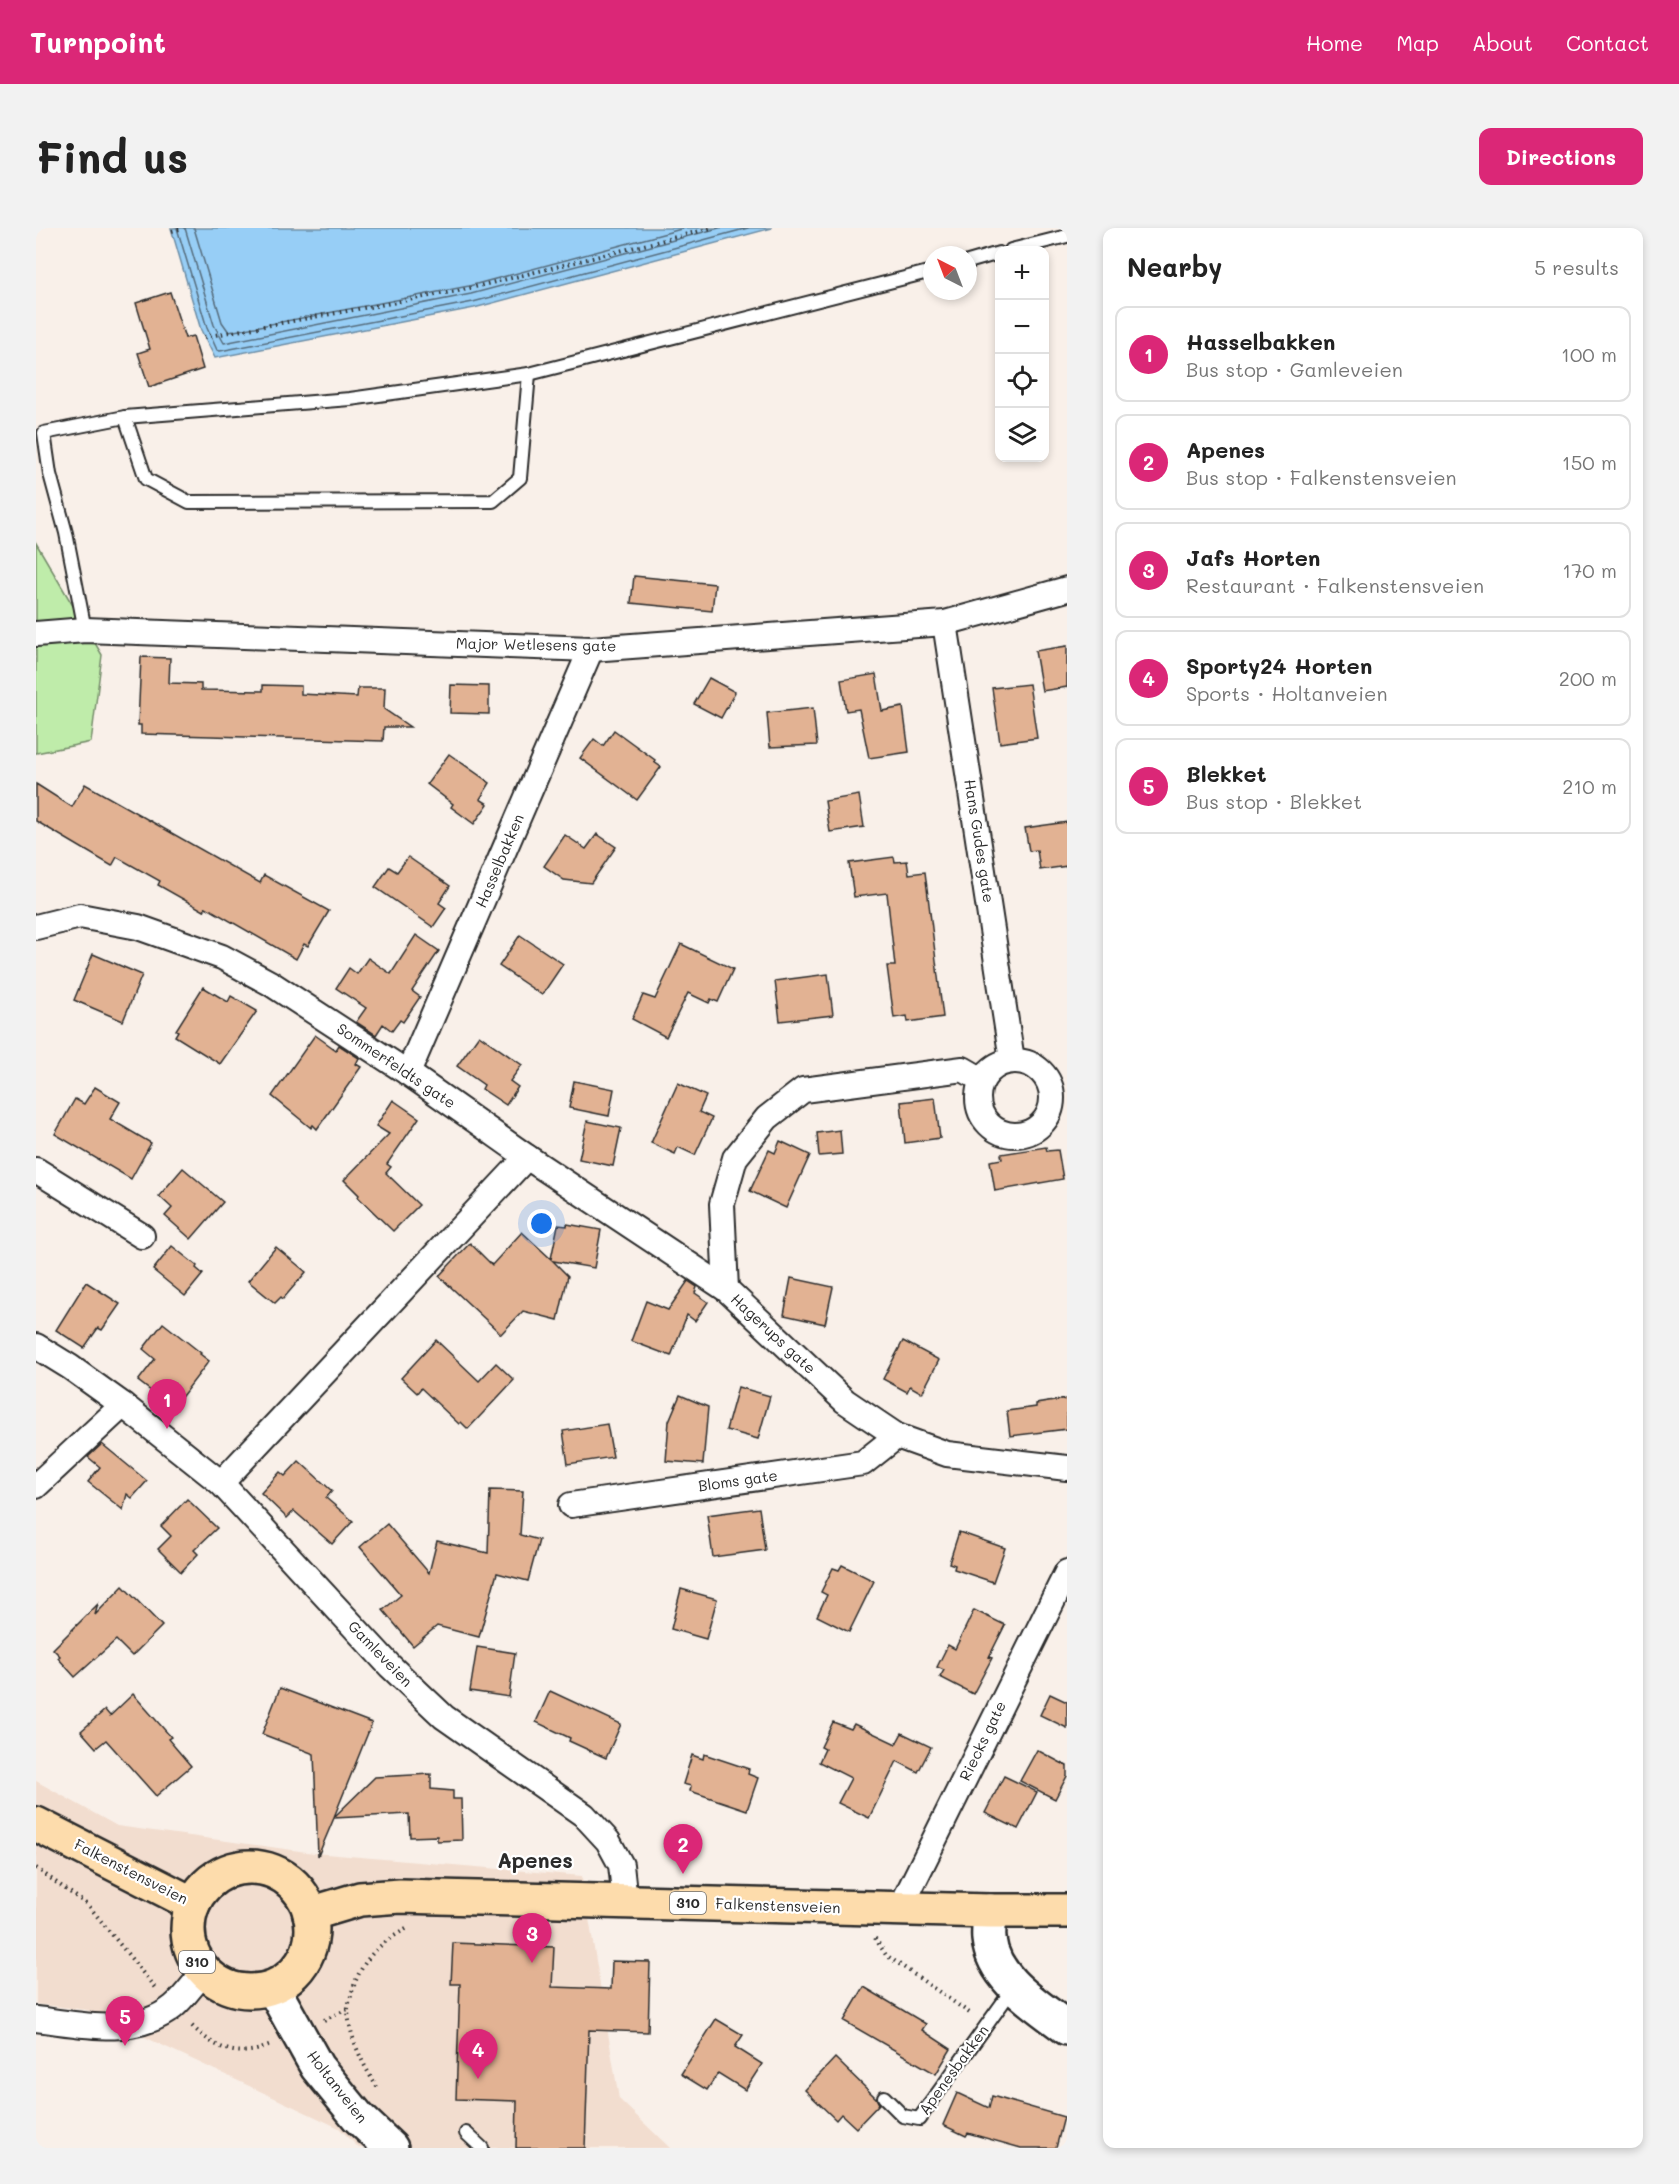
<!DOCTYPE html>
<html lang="en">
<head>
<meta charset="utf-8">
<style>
  :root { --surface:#fff; --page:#f2f2f2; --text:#222; --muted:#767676; --line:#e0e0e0; --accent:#db2777 }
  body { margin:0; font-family:Mali,sans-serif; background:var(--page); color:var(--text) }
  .controls { position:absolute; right:18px; top:18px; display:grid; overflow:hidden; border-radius:12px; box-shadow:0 3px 9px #0003 }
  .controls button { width:54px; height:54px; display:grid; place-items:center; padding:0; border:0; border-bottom:2px solid var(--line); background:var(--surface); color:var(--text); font:30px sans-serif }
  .compass { position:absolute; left:887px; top:18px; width:54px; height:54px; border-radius:50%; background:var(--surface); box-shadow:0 3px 9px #0003; rotate:318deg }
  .you { position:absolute; left:506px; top:996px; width:21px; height:21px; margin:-15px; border:4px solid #fff; border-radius:50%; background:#1a73e8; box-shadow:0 0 0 9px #1a73e833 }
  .badge { display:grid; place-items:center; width:39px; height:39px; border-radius:50%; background:var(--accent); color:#fff; font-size:20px; font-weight:700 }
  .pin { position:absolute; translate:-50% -50px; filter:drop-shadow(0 2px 3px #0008) }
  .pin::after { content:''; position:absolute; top:32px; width:21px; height:18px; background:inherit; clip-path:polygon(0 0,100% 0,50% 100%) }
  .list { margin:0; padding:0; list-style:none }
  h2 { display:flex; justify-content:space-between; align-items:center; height:78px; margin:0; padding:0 24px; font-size:26px }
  h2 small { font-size:20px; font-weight:400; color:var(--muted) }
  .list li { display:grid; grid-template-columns:39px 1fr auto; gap:18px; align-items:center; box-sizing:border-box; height:96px; margin:0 12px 12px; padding:0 12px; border:2px solid var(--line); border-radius:12px }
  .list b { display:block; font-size:22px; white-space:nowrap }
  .list p { margin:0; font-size:20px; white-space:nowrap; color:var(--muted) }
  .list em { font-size:20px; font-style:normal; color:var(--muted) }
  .icon { flex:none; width:33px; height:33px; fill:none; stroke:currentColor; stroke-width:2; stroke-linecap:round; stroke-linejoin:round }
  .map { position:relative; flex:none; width:1031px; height:1920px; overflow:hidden; border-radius:12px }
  header { display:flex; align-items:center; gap:36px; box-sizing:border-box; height:84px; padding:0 30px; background:var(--accent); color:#fff }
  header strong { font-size:28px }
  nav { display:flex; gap:33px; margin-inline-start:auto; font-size:21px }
  .intro { display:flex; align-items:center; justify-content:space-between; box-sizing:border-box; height:144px; padding:0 36px }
  h1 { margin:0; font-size:42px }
  .button { padding:15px 27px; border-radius:12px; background:var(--accent); color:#fff; font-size:21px; font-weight:700 }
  main { display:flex; gap:36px; padding:0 36px }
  aside { flex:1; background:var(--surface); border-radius:12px; box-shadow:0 3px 9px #0003 }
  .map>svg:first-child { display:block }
  .built { fill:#f2ddcf }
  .green { fill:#bfecaa; stroke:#758c6a; stroke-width:1.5 }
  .water { fill:#97cef6; stroke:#6c8da5; stroke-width:1.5 }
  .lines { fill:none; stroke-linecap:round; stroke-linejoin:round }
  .shore { stroke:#566c7c; stroke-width:1.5 }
  .building { fill:#e2b293; stroke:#2b2b2b; stroke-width:1.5 }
  .service-casing { stroke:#2b2b2b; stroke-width:16 }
  .minor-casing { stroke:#2b2b2b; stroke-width:28 }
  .secondary-casing { stroke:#2b2b2b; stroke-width:38 }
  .primary-casing { stroke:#2b2b2b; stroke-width:38 }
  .path { stroke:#2b2b2b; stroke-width:4; stroke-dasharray:1.5 4.5; stroke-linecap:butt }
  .service { stroke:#fff; stroke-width:12 }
  .minor { stroke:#fff; stroke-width:24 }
  .secondary { stroke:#fff; stroke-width:33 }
  .primary { stroke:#fddcac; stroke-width:33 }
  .labels { text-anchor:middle; stroke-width:4.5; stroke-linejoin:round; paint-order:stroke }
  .shield { fill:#fff; stroke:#6b6b6b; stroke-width:1.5 }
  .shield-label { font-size:14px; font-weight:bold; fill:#2b2b2b }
  .street-label { font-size:15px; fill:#2b2b2b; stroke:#fff }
  .district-label { font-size:21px; font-weight:bold; fill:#2b2b2b; stroke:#fff }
</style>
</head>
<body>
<header>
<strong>Turnpoint</strong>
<nav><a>Home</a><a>Map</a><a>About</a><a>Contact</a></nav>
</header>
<div class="intro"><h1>Find us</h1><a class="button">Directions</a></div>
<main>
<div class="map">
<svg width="1031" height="1920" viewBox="0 0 1031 1920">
  <rect width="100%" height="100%" fill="#f9f0e9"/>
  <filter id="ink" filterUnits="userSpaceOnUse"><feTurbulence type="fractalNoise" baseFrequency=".0167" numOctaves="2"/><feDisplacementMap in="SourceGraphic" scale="12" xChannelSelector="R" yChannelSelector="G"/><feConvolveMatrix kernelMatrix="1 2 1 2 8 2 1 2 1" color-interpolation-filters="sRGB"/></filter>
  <g filter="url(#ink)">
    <path class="built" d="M 0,1553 L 81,1598 L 278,1625 L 546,1648 L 583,1871 L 634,1920 L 323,1920 L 303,1900 L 51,1782 L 0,1776 Z"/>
    <path class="green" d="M 0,315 L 66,427 L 55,514 L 0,525 Z"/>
    <path class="water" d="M 135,0 L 736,0 L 438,80 L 179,130 L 165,102 Z"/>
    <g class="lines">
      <g class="shore">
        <path d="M 141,0 L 171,100 L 181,122 L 184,123 L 437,74 L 712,0"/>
        <path d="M 149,0 L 178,97 L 188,115 L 435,66 L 683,0"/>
        <path d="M 158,0 L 186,94 L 193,104 L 433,58 L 649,0"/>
      </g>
    </g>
    <g class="building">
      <path d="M 134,64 L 149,110 L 157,108 L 167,141 L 113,159 L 102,125 L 114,121 L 100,75 Z"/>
      <path d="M 598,348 L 679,356 L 676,383 L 595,375 Z"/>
      <path d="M 1031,418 L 1031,459 L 1006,463 L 999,423 Z"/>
      <path d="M 105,429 L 134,430 L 133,455 L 165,456 L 165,462 L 227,463 L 227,457 L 265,458 L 265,466 L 321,469 L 322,460 L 349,460 L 348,481 L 374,499 L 348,499 L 347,513 L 105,506 L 105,497 L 102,497 Z"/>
      <path d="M 840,446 L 846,483 L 867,479 L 873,524 L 833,530 L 823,481 L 810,483 L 805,452 Z"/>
      <path d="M 673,450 L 699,464 L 685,490 L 658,476 Z"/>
      <path d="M 993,456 L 1001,510 L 964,515 L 956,460 Z"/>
      <path d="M 415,457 L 453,458 L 453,486 L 414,485 Z"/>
      <path d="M 777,480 L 781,517 L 734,519 L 731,485 Z"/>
      <path d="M 578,502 L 619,532 L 618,534 L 625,539 L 601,572 L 544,530 L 558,511 L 567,518 Z"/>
      <path d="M 413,526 L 454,555 L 444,571 L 452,576 L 438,596 L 415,579 L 417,576 L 391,556 Z"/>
      <path d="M 0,556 L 36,579 L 49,556 L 224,655 L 228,647 L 293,683 L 272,718 L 268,716 L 260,731 L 170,679 L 168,683 L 122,657 L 124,653 L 81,629 L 76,638 L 0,593 Z"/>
      <path d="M 823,567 L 828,599 L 794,604 L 789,573 Z"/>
      <path d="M 1031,594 L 1031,638 L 1004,642 L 1001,622 L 993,623 L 989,600 Z"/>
      <path d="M 561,606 L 580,619 L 555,655 L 528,652 L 508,638 L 529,607 L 550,621 Z"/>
      <path d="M 372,629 L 414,658 L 403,675 L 410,680 L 397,699 L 339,659 L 353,639 L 361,644 Z"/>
      <path d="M 858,629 L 859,634 L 871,633 L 873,646 L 889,644 L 907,789 L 872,794 L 871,788 L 858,790 L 851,738 L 859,738 L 851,665 L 818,669 L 813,635 Z"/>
      <path d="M 380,707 L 403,723 L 376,763 L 384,769 L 367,794 L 364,792 L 356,803 L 347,796 L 340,807 L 320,794 L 330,780 L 300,760 L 313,740 L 321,746 L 332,730 L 355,746 Z"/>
      <path d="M 484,707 L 527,736 L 506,767 L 463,738 Z"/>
      <path d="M 645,716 L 697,741 L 682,774 L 675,771 L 673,775 L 652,765 L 630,809 L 596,791 L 607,767 L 619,771 Z"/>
      <path d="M 57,726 L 106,747 L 87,793 L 38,772 Z"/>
      <path d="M 792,746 L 797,787 L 744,793 L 739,753 Z"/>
      <path d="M 167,759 L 192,774 L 195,768 L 221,783 L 184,836 L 139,808 L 142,803 L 140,802 Z"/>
      <path d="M 279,807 L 300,822 L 303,817 L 323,830 L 320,836 L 325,839 L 281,901 L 277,897 L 275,900 L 236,868 Z"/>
      <path d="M 443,807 L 486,837 L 474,853 L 482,859 L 470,877 L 446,861 L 448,857 L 421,838 Z"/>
      <path d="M 538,853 L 578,861 L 573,888 L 533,880 Z"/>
      <path d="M 642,855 L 670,868 L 663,884 L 676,890 L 659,927 L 642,919 L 639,926 L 615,915 Z"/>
      <path d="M 59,859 L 84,874 L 74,891 L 115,915 L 95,951 L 19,906 L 39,871 L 48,876 Z"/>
      <path d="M 899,870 L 904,910 L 869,915 L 865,874 Z"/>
      <path d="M 357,872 L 383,890 L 351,936 L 355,939 L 350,945 L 383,977 L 357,1003 L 322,969 L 323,967 L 308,952 L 353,906 L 340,898 Z"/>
      <path d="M 551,893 L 585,900 L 577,938 L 543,931 Z"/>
      <path d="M 804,902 L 806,926 L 783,928 L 781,905 Z"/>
      <path d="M 744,913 L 774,927 L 750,980 L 714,963 L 733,922 L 739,925 Z"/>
      <path d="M 1010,919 L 1011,923 L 1022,922 L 1027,951 L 959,963 L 954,933 L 966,931 L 965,926 Z"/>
      <path d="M 147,940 L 187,974 L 155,1011 L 129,988 L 136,980 L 123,968 Z"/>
      <path d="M 531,996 L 565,1002 L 558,1040 L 517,1033 L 532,1048 L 522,1092 L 487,1083 L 465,1106 L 403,1048 L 434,1015 L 456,1037 L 486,1004 L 515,1031 L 522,997 L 531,998 Z"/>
      <path d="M 136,1018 L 161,1038 L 160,1040 L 167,1046 L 149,1068 L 117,1042 Z"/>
      <path d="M 240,1019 L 270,1044 L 247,1071 L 245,1069 L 239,1075 L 212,1053 Z"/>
      <path d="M 755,1050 L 797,1059 L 789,1096 L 748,1087 Z"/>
      <path d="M 652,1053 L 661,1059 L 659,1065 L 672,1074 L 659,1093 L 651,1087 L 635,1128 L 595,1113 L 610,1073 L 632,1082 Z"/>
      <path d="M 50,1054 L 84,1076 L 66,1102 L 62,1100 L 48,1120 L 20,1102 Z"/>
      <path d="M 127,1095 L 165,1125 L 164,1126 L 173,1133 L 137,1180 L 102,1153 L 119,1131 L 107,1121 Z"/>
      <path d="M 400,1112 L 443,1153 L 460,1135 L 478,1152 L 432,1201 L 425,1194 L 423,1196 L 385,1160 L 381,1165 L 365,1150 Z"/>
      <path d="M 867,1113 L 903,1132 L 886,1165 L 874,1158 L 871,1164 L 847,1151 Z"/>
      <path d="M 702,1159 L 734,1168 L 722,1211 L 690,1202 Z"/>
      <path d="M 644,1167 L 672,1179 L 667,1236 L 630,1233 L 633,1193 Z"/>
      <path d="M 1031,1171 L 1031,1201 L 974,1208 L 971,1183 L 1000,1179 L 1000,1176 Z"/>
      <path d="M 571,1196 L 577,1229 L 532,1236 L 527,1203 Z"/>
      <path d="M 66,1216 L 111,1253 L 96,1270 L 91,1266 L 87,1282 L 52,1254 L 64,1239 L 52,1229 Z"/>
      <path d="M 263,1233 L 296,1263 L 290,1270 L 317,1293 L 296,1316 L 258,1283 L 251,1290 L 225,1265 L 244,1244 L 249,1248 Z"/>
      <path d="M 454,1262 L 487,1263 L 484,1307 L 503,1312 L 492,1353 L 461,1345 L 443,1409 L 401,1398 L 377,1418 L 347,1382 L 365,1367 L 324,1319 L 351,1296 L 393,1345 L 401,1313 L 452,1325 Z"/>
      <path d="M 151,1271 L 181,1300 L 158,1322 L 162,1326 L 145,1344 L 122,1321 L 135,1308 L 125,1298 Z"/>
      <path d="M 723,1280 L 729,1322 L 677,1329 L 671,1287 Z"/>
      <path d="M 923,1304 L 969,1320 L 957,1354 L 918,1341 L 919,1337 L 913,1335 Z"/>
      <path d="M 806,1337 L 838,1353 L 813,1404 L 781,1388 L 791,1367 L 785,1364 L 797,1340 L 803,1342 Z"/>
      <path d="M 87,1358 L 126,1398 L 96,1428 L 80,1412 L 39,1449 L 22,1430 L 24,1428 L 17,1421 L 62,1376 L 59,1387 Z"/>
      <path d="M 645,1361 L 681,1371 L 670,1411 L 635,1401 Z"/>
      <path d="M 938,1382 L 969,1397 L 953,1429 L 956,1430 L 937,1466 L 904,1449 L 908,1442 L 901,1439 L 912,1417 L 919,1421 Z"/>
      <path d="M 441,1419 L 479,1425 L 473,1469 L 434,1463 Z"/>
      <path d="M 244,1460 L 336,1495 L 298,1589 L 339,1549 L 395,1546 L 395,1561 L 417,1563 L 417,1571 L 425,1571 L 426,1612 L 401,1613 L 401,1608 L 374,1609 L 373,1586 L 298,1590 L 282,1628 L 278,1526 L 226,1506 Z"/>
      <path d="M 514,1463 L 585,1496 L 570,1530 L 533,1513 L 534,1510 L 500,1494 Z"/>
      <path d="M 97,1466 L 135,1509 L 132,1511 L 155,1538 L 120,1568 L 70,1512 L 60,1520 L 45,1503 L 69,1482 L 74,1488 Z"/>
      <path d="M 1014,1466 L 1031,1474 L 1031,1500 L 1004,1487 Z"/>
      <path d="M 797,1494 L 815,1501 L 818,1496 L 860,1516 L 866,1505 L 895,1519 L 882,1544 L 861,1533 L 833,1590 L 802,1575 L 815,1550 L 783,1534 L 789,1521 L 785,1519 Z"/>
      <path d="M 1001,1522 L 1031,1538 L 1031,1548 L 1019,1571 L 984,1553 Z"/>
      <path d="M 668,1526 L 713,1541 L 712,1546 L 722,1550 L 711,1582 L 654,1563 L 655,1558 L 647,1556 L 656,1527 L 667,1531 Z"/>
      <path d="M 968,1548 L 1001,1564 L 982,1601 L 949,1585 Z"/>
      <path d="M 417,1715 L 518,1719 L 516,1759 L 575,1761 L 576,1733 L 614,1734 L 612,1804 L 553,1802 L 549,1920 L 480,1920 L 481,1873 L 420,1871 L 424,1756 L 415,1756 Z"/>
      <path d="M 828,1759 L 890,1796 L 886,1802 L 915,1821 L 900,1846 L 808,1793 Z"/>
      <path d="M 680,1791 L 707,1807 L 699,1819 L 726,1836 L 709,1862 L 682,1845 L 671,1862 L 645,1846 Z"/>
      <path d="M 799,1830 L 840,1870 L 843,1876 L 820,1900 L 805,1886 L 800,1892 L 769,1862 Z"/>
      <path d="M 921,1865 L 953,1880 L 956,1868 L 1028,1889 L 1020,1920 L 985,1920 L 932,1905 L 930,1908 L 907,1897 Z"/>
    </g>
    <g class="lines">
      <defs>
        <g id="service">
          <path d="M 975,22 L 1031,8"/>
          <path d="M 932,34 L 963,25"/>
          <path d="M 89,189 L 110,251 L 153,274 L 457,273 L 484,250 L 493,146"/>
          <path d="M 49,402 L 30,305 L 14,246 L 8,205 L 89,189 L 314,171 L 493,146 L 896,43"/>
          <path d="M 848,1869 L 867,1888 L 883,1891 L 978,1759"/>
          <path d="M 430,1905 L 446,1920"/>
        </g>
        <g id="minor">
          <path d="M 909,395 L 976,832"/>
          <path d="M 0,406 L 49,402 L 555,421 L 909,395 L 1031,361"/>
          <path d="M 0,699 L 44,688 L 102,699 L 186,729 L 234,755 L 372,845 L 491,929 L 690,1061 L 809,1173 L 861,1208 L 911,1226 L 1031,1240"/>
          <circle cx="979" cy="870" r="37"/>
          <path d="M 372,845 L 555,421"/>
          <path d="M 0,942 L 106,1008"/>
          <path d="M 690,1061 L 686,976 L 699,930 L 731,890 L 767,862 L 927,841 L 946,852"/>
          <path d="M 0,1118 L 34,1139 L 87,1177 L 185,1255 L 354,1438 L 408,1489 L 548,1587 L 572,1613 L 585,1637 L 589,1673"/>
          <path d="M 185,1255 L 491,929"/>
          <path d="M 0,1258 L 87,1177"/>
          <path d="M 535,1277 L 827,1235 L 861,1208"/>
          <path d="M 864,1681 L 1031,1344"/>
          <path d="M 0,1791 C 45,1796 98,1810 137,1779 C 148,1770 158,1755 168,1744"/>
        </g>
        <g id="secondary">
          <path d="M 954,1683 C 954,1693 952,1702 953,1711 C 957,1752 1003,1778 1031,1800"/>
          <path d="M 237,1760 L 281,1839 L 322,1889 L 355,1920"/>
        </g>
        <g id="primary">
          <path d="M 0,1596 L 157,1676"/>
          <circle cx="214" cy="1701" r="62"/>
          <path d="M 274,1686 L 324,1671 L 364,1668 L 954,1683 L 1031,1683"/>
        </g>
      </defs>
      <use href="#service" class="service-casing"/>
      <use href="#minor" class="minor-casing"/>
      <use href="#secondary" class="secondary-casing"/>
      <use href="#primary" class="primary-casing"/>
      <g class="path">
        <path d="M 136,3 L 148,0"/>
        <path d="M 168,109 L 427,62 L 676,0"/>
        <path d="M 0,1640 L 53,1678 L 119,1760"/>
        <path d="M 839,1710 L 850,1727 L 935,1786"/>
        <path d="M 288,1792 L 312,1781"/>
        <path d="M 156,1798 C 181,1822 202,1831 235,1817"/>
        <path d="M 341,1859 C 327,1837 313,1809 312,1782 C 312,1776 315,1769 316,1764 C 325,1732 343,1715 372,1700"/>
      </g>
      <use href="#service" class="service"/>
      <use href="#minor" class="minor"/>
      <use href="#secondary" class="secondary"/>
      <use href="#primary" class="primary"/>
    </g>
  </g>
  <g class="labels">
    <g class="shield">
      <rect x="634" y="1664" width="36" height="22" rx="4.5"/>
      <rect x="143" y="1723" width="36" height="22" rx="4.5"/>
    </g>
    <g class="shield-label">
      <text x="652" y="1680">310</text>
      <text x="161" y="1739">310</text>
    </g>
    <g class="street-label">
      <text transform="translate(500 417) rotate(1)" y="5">Major Wetlesens gate</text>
      <text transform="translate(943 613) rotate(81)" y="5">Hans Gudes gate</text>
      <text transform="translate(464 633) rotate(-67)" y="5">Hasselbakken</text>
      <text transform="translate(360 838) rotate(34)" y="5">Sommerfeldts gate</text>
      <text transform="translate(737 1106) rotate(43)" y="5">Hagerups gate</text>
      <text transform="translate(702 1253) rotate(-8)" y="5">Bloms gate</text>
      <text transform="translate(344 1426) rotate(46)" y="5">Gamleveien</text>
      <text transform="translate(947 1513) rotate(-64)" y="5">Riecks gate</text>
      <text transform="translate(95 1644) rotate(27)" y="5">Falkenstensveien</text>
      <text transform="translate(742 1678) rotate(2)" y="5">Falkenstensveien</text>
      <text transform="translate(918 1842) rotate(-54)" y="5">Apenesbakken</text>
      <text transform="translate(301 1859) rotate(52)" y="5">Holtanveien</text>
    </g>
    <g class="district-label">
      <text x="499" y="1640">Apenes</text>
    </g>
  </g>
</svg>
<div class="controls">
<button>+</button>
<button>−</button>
<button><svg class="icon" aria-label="locate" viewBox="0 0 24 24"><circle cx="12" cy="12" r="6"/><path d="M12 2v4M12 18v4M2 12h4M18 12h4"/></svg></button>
<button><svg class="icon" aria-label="layers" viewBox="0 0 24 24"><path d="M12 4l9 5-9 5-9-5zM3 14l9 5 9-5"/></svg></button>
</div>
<svg class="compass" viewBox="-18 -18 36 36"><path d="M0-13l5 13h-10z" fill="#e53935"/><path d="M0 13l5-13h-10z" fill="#767676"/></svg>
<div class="you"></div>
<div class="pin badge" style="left:131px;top:1201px">1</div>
<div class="pin badge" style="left:647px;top:1646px">2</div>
<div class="pin badge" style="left:496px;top:1735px">3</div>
<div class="pin badge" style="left:442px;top:1851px">4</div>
<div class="pin badge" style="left:89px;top:1818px">5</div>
</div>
<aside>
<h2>Nearby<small>5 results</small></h2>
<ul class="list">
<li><span class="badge">1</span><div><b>Hasselbakken</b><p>Bus stop · Gamleveien</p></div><em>100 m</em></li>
<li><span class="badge">2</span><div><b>Apenes</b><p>Bus stop · Falkenstensveien</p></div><em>150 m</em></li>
<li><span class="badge">3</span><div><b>Jafs Horten</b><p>Restaurant · Falkenstensveien</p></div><em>170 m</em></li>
<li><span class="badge">4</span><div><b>Sporty24 Horten</b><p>Sports · Holtanveien</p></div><em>200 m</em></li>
<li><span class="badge">5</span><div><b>Blekket</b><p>Bus stop · Blekket</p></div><em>210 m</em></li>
</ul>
</aside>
</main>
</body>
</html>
